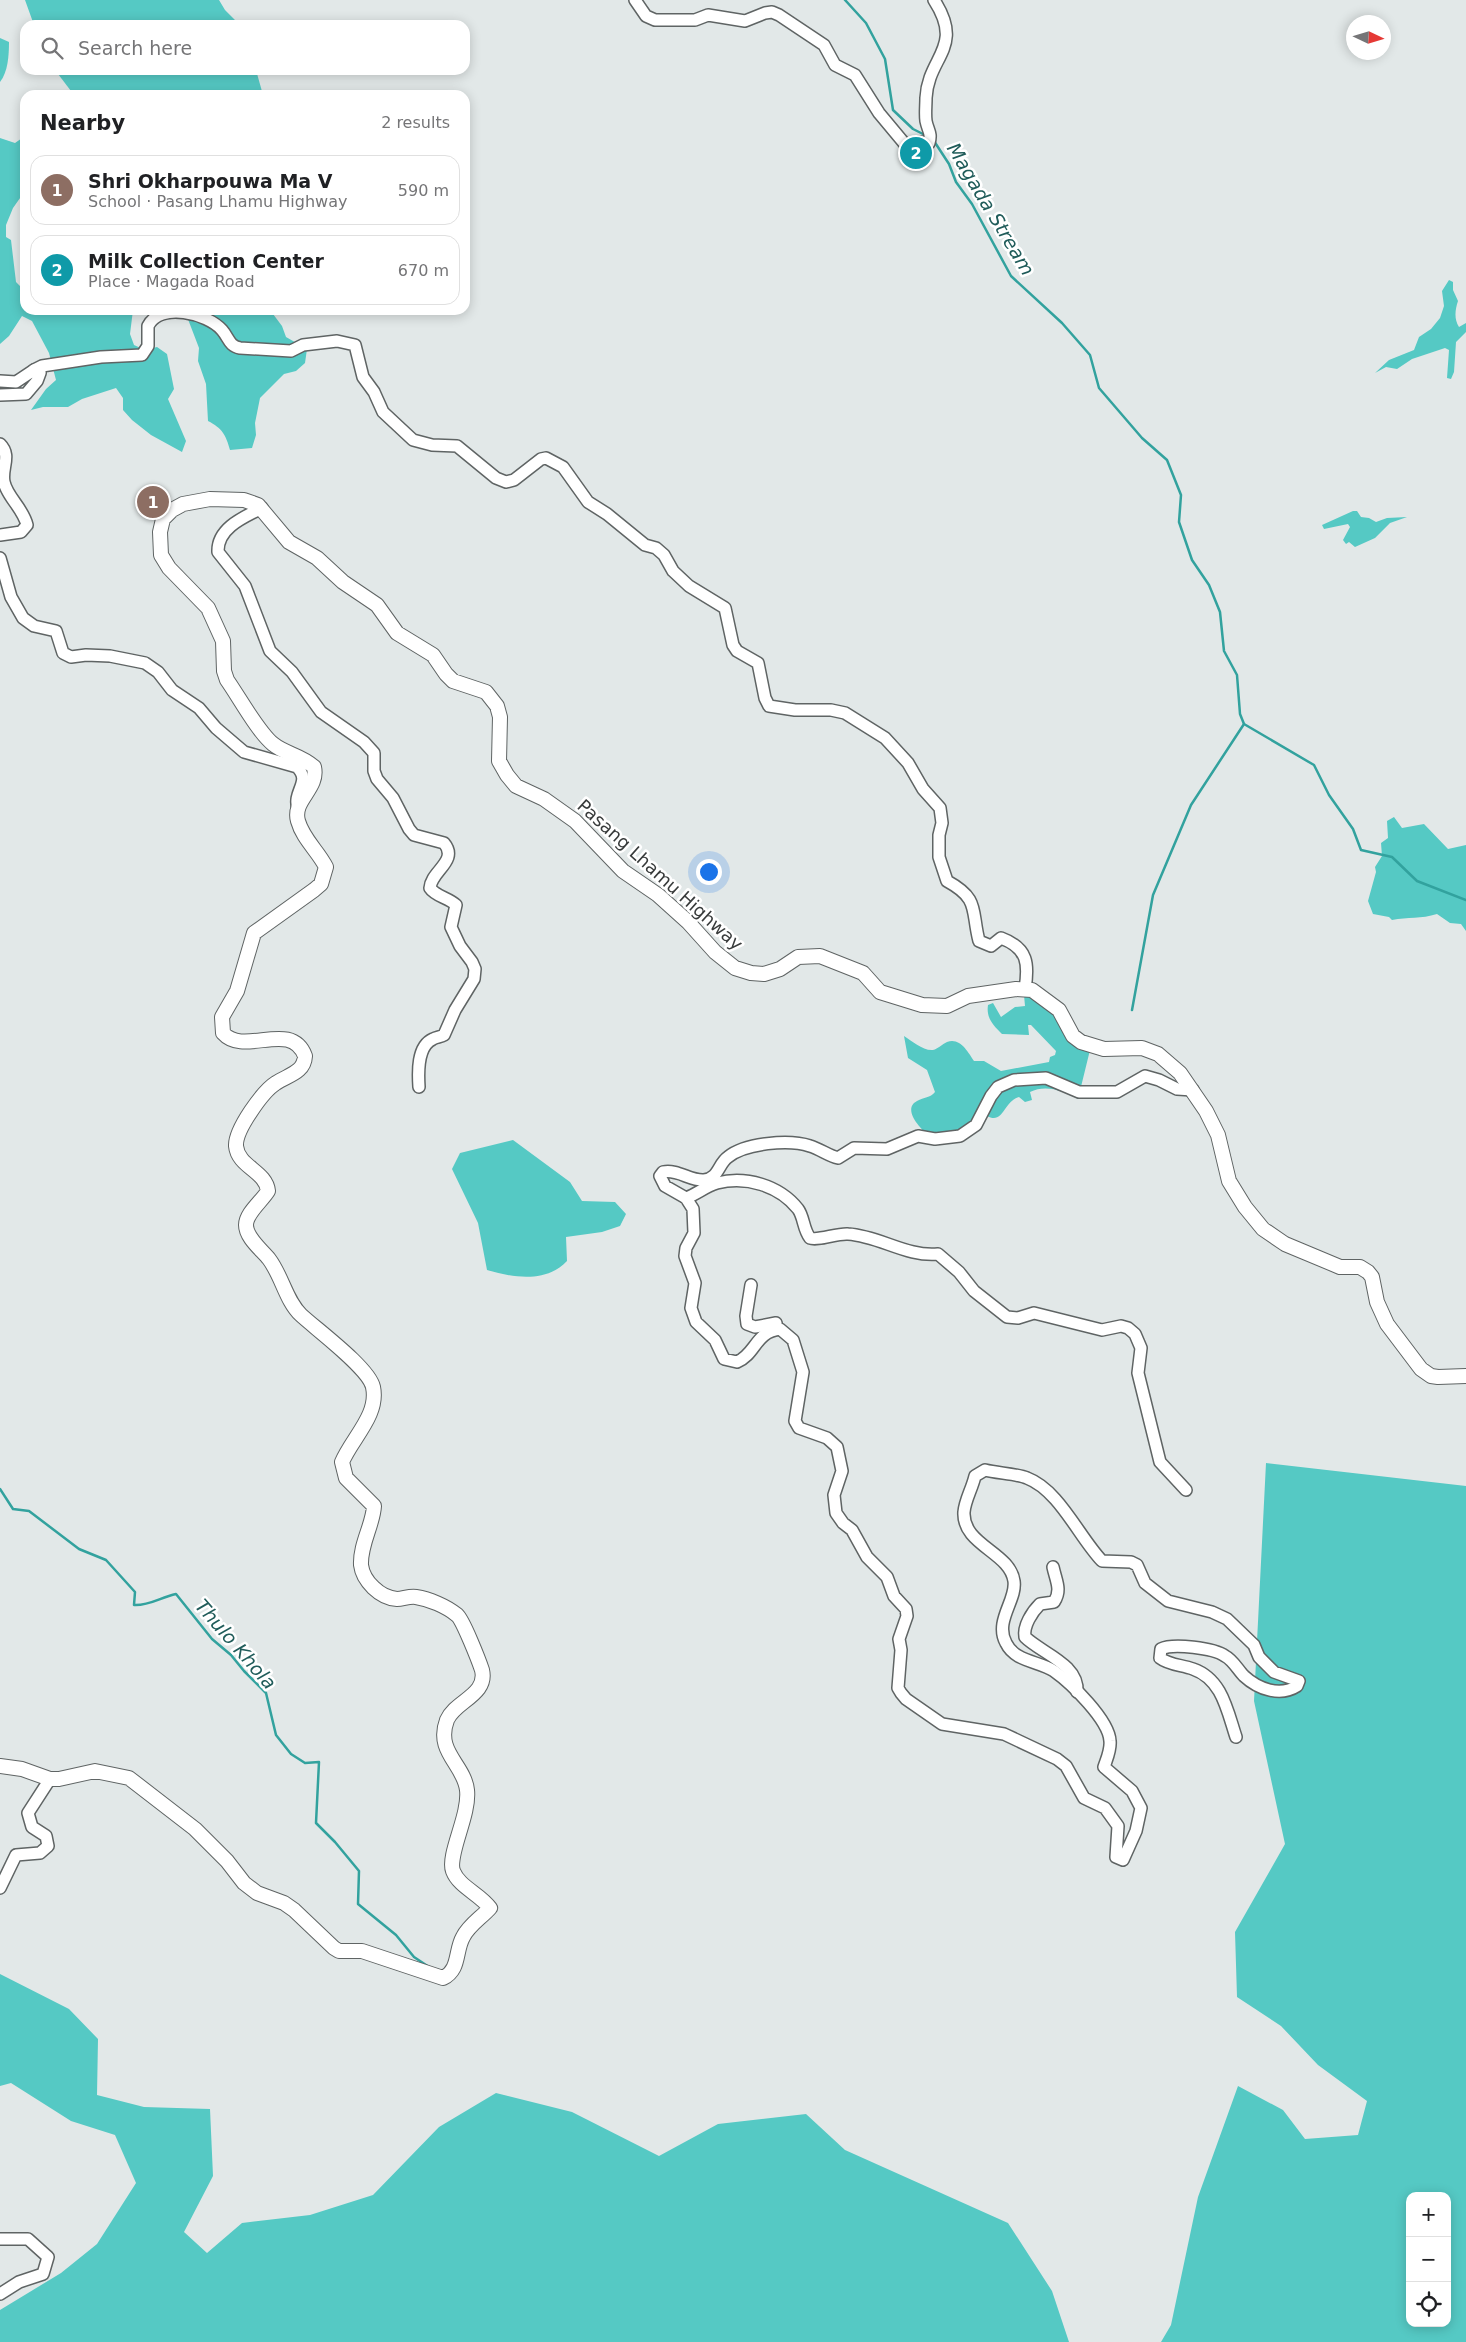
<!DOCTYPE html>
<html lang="en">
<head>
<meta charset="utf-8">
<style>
  :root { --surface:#fff; --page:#f6f6f6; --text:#202124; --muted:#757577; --line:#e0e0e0; --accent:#0b8043 }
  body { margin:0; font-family:"DejaVu Sans",sans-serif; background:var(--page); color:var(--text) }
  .controls { position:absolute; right:15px; bottom:15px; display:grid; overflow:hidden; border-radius:10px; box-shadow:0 2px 12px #0003 }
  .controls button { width:45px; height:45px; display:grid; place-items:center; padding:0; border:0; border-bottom:1px solid var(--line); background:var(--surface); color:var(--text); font:25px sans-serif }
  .compass { position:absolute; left:1346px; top:15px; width:45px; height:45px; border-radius:50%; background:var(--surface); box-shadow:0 2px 12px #0003; rotate:94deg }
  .you { position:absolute; left:708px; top:871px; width:18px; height:18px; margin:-12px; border:4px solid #fff; border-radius:50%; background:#1a73e8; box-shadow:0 0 0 8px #1a73e833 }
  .badge { display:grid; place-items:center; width:32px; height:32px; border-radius:50%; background:var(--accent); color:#fff; font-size:16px; font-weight:700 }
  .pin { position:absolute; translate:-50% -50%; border:2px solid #fff; box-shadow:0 1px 5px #0006 }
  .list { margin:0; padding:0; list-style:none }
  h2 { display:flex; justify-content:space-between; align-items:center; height:65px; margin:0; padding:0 20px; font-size:21px }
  h2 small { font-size:16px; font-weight:400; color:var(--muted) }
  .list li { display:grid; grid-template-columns:32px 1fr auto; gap:15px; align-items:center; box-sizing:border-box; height:70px; margin:0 10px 10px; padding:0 10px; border:1px solid var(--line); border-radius:15px }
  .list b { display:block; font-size:19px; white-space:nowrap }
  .list p { margin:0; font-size:16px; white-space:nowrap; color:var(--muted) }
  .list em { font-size:16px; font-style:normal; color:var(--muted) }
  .icon { flex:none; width:28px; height:28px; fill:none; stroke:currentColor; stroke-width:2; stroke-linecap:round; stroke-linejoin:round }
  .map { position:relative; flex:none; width:1466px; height:2342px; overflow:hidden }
  .search { position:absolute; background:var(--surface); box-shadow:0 2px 12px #0003; left:20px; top:20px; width:450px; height:55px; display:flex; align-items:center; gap:12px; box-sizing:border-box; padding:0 18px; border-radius:15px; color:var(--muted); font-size:19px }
  .panel { position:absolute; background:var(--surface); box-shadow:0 2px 12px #0003; left:20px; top:90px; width:450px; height:225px; border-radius:15px }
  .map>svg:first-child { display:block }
  .green { fill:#55c9c4; fill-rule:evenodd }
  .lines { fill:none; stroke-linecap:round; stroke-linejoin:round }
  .stream { stroke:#32a29e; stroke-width:2.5 }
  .minor-casing { stroke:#5f6464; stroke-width:14 }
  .major-casing { stroke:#5f6464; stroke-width:16 }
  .minor { stroke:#fff; stroke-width:11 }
  .major { stroke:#fff; stroke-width:14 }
  .labels { text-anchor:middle; stroke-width:5; stroke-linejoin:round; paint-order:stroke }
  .street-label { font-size:18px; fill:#383b3b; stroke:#fff }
  .water-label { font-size:19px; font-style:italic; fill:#205c5a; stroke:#fff }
</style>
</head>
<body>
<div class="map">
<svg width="1466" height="2342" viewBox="0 0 1466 2342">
  <rect width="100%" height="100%" fill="#e2e8e8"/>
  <g class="green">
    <path d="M 25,0 L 219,0 L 225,10 L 240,25 L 34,25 Z"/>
    <path d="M 0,38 L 9,42 C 9,55 8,72 0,82 Z"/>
    <path d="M 55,70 L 256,70 L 263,95 L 74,95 Z"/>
    <path d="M 25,136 L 25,191 L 13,208 L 6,225 L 6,237 L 11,240 L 16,282 L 25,291 L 25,310 L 133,310 L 130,334 L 134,345 L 145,350 L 157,347 L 167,354 L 174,389 L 168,399 L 186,441 L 182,452 L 151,435 L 132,420 L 123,410 L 123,398 L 116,388 L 82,399 L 68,407 L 43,407 L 31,410 L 46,389 L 56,380 L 49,353 L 32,321 L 22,316 L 9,336 L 0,344 L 0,138 L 15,143 Z"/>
    <path d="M 1449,280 L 1453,282 L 1453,290 L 1458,301 C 1455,310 1454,319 1459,327 L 1466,323 L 1466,332 L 1456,342 L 1454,372 L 1451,379 L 1447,378 L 1449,350 L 1445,348 L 1412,359 L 1397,369 L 1386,367 L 1375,373 L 1389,360 L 1414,350 L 1419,337 L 1431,329 L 1440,318 L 1444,306 L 1442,291 Z"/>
    <path d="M 183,310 L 270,310 L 282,326 L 286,337 L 307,349 L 305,363 L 296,371 L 284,374 L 260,398 L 255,423 L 256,435 L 252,448 L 230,450 C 226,435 222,428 208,421 L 206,384 L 198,361 L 199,348 L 186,314 Z"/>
    <path d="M 1353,511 L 1357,511 L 1361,517 L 1369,518 L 1376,522 L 1387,518 L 1407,517 L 1390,523 L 1375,538 L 1355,547 L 1349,542 L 1346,544 L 1343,540 L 1350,527 L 1348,524 L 1324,529 L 1322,525 Z"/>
    <path d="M 1394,817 L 1402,828 L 1424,824 L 1448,849 L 1466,845 L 1466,931 L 1461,924 L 1450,923 L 1437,914 C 1421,919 1408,917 1392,920 L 1389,917 L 1373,914 L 1368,901 L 1376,872 L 1375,867 L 1382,856 L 1381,843 L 1388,838 L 1387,821 Z"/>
    <path d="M 1024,995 L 1038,997 L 1090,1050 L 1078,1099 C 1064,1091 1046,1084 1030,1092 L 1032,1100 L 1025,1102 L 1019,1097 C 1001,1103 1004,1130 981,1112 L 964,1131 L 927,1134 C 920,1128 902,1109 917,1101 C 924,1097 930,1098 935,1092 L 927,1070 L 908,1058 L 904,1036 C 912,1041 923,1051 933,1050 C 938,1049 942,1044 947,1042 C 960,1037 968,1052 974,1061 L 984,1061 L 1001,1071 L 1049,1062 L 1050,1057 L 1055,1055 L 1056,1051 L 1031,1025 L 1028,1025 L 1029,1035 L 1002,1034 C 993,1025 986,1018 988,1005 L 993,1003 L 1001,1017 L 1015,1007 L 1025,1006 Z"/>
    <path d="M 513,1140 L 570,1182 L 582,1201 L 615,1202 L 626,1214 L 620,1226 L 602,1232 L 566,1237 L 567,1261 C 546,1283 514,1278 487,1270 L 478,1223 L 452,1169 L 460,1153 Z"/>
    <path d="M 1266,1463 L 1466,1486 L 1466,2342 L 1161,2342 L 1171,2325 L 1198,2197 L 1238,2086 L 1283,2110 L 1305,2139 L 1358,2135 L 1367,2101 L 1318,2065 L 1281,2026 L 1237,1997 L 1235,1932 L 1285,1844 L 1254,1701 ZM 1410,2196 L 1447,2196 L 1447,2323 L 1410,2323 Z"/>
    <path d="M 0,1974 L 69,2009 L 98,2039 L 97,2095 L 144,2107 L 210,2109 L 213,2176 L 184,2232 L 207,2253 L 242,2223 L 310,2215 L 373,2195 L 439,2127 L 496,2093 L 572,2112 L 659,2156 L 718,2124 L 806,2114 L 845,2150 L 1008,2223 L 1052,2291 L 1069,2342 L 0,2342 L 0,2310 L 61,2273 L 97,2244 L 136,2183 L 115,2135 L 71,2121 L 11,2083 L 0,2086 Z"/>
  </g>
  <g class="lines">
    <g class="stream">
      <path d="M 845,0 L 866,23 L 885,59 L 893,110 L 913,129 L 925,135"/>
      <path d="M 934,141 L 949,164 L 956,182 L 972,204 L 1011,276 L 1062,323 L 1090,355 L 1099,388 L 1142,438 L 1167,460 L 1181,495 L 1179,522 L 1192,560 L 1209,585 L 1220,612 L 1224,651 L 1237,675 L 1240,714 L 1244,724 L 1314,765 L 1329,795 L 1353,829 L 1361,850 L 1392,857 L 1417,881 L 1466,900"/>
      <path d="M 1132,1010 L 1153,895 L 1191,805 L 1244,724"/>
      <path d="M 0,1489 L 13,1509 L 29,1511 L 79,1549 L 106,1560 L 135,1592 L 134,1605 C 149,1606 161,1597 176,1594 L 212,1639 L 231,1655 L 244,1671 L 266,1693 L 276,1735 L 291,1754 L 305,1763 L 319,1762 L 316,1823 L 335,1842 L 359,1871 L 358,1904 L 396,1935 L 414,1957 L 429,1967"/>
    </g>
    <defs>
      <g id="minor">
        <path d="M 635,0 L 646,16 L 655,20 L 695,20 L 708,15 L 745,21 L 765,13 L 772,12 L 779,15 L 824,45 L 835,65 L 855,75 L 879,113 L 909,149 L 918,142 L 929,143 C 932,133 928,131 926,121 C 925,114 926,106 926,98 C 928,56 965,48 934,0"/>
        <path d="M 34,370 L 42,366 L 101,357 L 142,355 L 148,346 L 148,326 C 160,302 207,313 222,330 C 229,338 229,346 240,348 L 291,351 L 303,345 L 337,341 L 355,345 L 363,377 L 374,392 L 383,412 L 413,440 L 432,445 L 457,446 L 496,478 L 506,482 L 514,480 L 541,459 L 546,458 L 563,467 L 588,502 L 607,514 L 645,545 L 656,548 L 664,555 L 673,571 L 689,586 L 725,608 L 733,645 L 737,651 L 758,663 L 765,698 L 769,706 L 795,710 L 831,710 L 845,713 L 885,738 L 908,763 L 923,789 L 940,808 L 942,823 L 939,835 L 939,857 L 947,881 C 980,899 971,910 979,941 L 991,946 L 1001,938 C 1028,948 1029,964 1025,989"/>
        <path d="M 0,381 L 16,382 L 34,370 L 40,373 L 37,381 L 26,394 L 0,395"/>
        <path d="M 0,444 C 12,456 1,468 4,482 C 7,497 23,508 27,525 L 21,532 L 0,535"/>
        <path d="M 262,508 C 244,517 217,528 218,552 L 245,586 L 270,651 L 292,672 L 321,712 L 364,742 L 374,753 L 374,771 L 377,779 L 393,798 L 409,829 L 414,835 L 444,843 C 459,861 431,871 430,888 C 435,896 449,898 456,905 L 451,927 L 460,946 L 472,962 L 475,969 L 474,979 L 455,1010 L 444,1035 C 441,1037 436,1037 433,1039 C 417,1046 418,1072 419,1087"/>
        <path d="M 0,558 L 11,597 L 23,618 L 34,626 L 56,631 L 63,653 L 71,657 L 86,655 L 110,656 L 145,663 L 158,672 L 172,690 L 199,708 L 216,728 L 244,752 L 297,767 C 312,782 292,791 298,809"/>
        <path d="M 1193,1090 L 1177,1089 L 1159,1080 L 1145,1076 L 1117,1092 L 1079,1092 L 1046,1078 L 1014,1080 L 998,1087 L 991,1096 L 976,1125 L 960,1136 L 935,1139 L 918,1136 L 887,1149 L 854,1148 L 838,1158 C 829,1156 820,1149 810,1146 C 789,1139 745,1143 728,1157 C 718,1164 719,1178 704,1180 C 690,1181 678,1169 663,1172 L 660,1176 L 665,1186 L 686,1198 L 693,1209 L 694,1233 L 686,1248 L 685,1256 L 695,1283 L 691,1308 L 696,1322 L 715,1340 L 724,1359 L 737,1362 C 756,1354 755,1332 780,1329 L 793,1340 L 803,1372 L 795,1421 L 799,1428 L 827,1438 L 837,1447 L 842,1471 L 834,1495 L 836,1513 L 843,1523 L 852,1530 L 867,1557 L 887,1577 L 894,1596 L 906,1609 L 907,1616 L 899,1639 L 901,1650 L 898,1688 L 901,1693 L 906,1699 L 942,1724 L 1004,1734 L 1057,1759 L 1066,1766 L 1084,1798 L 1105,1808 L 1118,1826 L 1116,1857 L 1123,1860 L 1136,1831 L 1141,1808 L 1132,1791 L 1104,1767 C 1107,1758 1111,1750 1110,1741 C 1109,1720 1071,1683 1054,1671 C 1039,1661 1015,1662 1006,1643 C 994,1621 1017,1600 1014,1581 C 1010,1552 962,1545 964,1512 C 965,1500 972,1489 975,1476 L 985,1470 C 996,1473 1018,1474 1027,1478 C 1059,1490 1079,1537 1102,1561 L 1131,1562 L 1137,1565 L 1145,1583 L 1168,1601 L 1212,1612 L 1227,1619 L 1254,1645 L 1259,1657 L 1274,1672 L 1299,1681 L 1297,1686 C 1280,1697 1258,1689 1244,1676 C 1238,1670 1233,1660 1225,1656 C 1214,1648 1173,1643 1161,1649 L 1160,1658 C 1169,1665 1182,1665 1193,1669 C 1222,1679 1227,1710 1236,1737"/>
        <path d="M 686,1198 C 697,1194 706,1186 717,1183 C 746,1176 779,1185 798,1209 C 804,1217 803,1229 810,1238 C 818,1241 837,1233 848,1234 C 880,1236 906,1257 938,1254 L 959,1272 L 974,1291 L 1007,1317 L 1018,1318 L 1034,1313 L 1102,1330 L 1121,1326 L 1128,1328 L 1135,1334 L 1141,1348 L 1138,1373 L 1160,1462 L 1186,1490"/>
        <path d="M 751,1285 L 746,1316 L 747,1324 L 755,1327 L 776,1323"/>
        <path d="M 1053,1567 C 1056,1581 1062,1590 1054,1602 L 1040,1604 C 1032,1612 1023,1626 1025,1637 C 1041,1653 1079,1664 1077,1692"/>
        <path d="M 0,1888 L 16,1855 L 40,1853 L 48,1846 L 46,1836 L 32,1827 L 28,1813 L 50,1779"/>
        <path d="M 0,2239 L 28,2239 L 48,2257 L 43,2274 L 19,2282 L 0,2294"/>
      </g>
      <path id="major" d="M 0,1766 L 22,1769 L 50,1779 L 59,1779 L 95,1771 L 129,1778 L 195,1829 L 227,1861 L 244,1883 L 257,1893 L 284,1903 L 294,1910 L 334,1948 L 339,1951 L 362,1951 L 443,1978 C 460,1970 455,1951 463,1937 C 469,1925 481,1918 490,1908 C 480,1894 459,1887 453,1871 C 447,1855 470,1815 467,1790 C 464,1764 435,1752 447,1720 C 455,1701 488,1695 482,1670 C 479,1661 463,1620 457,1615 C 446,1606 429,1599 416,1597 C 409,1596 403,1599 397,1599 C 380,1598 363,1581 361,1565 C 360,1544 373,1525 374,1506 L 346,1478 L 342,1462 C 352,1438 379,1415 373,1387 C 369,1368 316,1329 301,1315 C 286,1301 282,1276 269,1259 C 262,1250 246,1238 246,1225 C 246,1213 262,1201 268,1191 C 266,1171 238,1167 236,1146 C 235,1130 263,1091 276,1083 C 288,1075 304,1073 305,1056 C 291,1019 244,1057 223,1033 L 222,1017 L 237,991 L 254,933 L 314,890 L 321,884 L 326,867 C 318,851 303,839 298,821 C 292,800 319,789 314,767 C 301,755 285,754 273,744 C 258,732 239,697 227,680 L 224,671 L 223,641 L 208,608 L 169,568 L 161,555 L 160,532 L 163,519 L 172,510 L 183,504 L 210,499 L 244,500 L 258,505 L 289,542 L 317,558 L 343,582 L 377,605 L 397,633 L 433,655 L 446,674 L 453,681 L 486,692 L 497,706 L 500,717 L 499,761 L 507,775 L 516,786 L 544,799 L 575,821 L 623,871 L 658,895 L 688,922 L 715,952 L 735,968 L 751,973 L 764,974 L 780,969 L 798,957 L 820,956 L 863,973 L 880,992 L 922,1005 L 947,1006 L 968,996 L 1016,989 L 1032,990 L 1059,1010 L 1073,1036 L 1081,1042 L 1104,1049 L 1142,1048 L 1158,1054 L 1180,1073 L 1206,1111 L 1218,1135 L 1229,1181 L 1245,1207 L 1263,1229 L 1285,1244 L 1340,1267 L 1360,1267 L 1368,1272 L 1372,1277 L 1377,1302 L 1387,1324 L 1421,1369 L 1431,1376 L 1438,1377 L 1466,1376"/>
    </defs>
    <use href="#minor" class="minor-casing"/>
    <use href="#major" class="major-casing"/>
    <use href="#minor" class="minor"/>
    <use href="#major" class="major"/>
  </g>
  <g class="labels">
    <g class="street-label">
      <text transform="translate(660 875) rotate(42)" y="6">Pasang Lhamu Highway</text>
    </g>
    <g class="water-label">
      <text transform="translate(991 209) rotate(59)" y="7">Magada Stream</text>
      <text transform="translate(236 1644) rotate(49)" y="7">Thulo Khola</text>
    </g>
  </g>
</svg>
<div class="controls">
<button>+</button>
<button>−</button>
<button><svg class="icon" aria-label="locate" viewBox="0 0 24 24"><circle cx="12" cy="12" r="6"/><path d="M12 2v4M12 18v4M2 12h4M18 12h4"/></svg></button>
</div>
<svg class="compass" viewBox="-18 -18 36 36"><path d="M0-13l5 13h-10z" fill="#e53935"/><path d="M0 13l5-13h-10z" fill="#757577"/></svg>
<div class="you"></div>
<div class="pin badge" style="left:153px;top:502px;background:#8d6e63">1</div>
<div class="pin badge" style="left:916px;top:153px;background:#0f9aa8">2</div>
<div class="search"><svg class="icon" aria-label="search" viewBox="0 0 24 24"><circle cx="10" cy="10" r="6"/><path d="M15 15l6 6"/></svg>Search here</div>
<section class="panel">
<h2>Nearby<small>2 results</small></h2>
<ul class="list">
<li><span class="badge" style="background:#8d6e63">1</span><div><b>Shri Okharpouwa Ma V</b><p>School · Pasang Lhamu Highway</p></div><em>590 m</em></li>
<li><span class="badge" style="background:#0f9aa8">2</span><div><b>Milk Collection Center</b><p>Place · Magada Road</p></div><em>670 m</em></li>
</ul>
</section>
</div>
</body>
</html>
